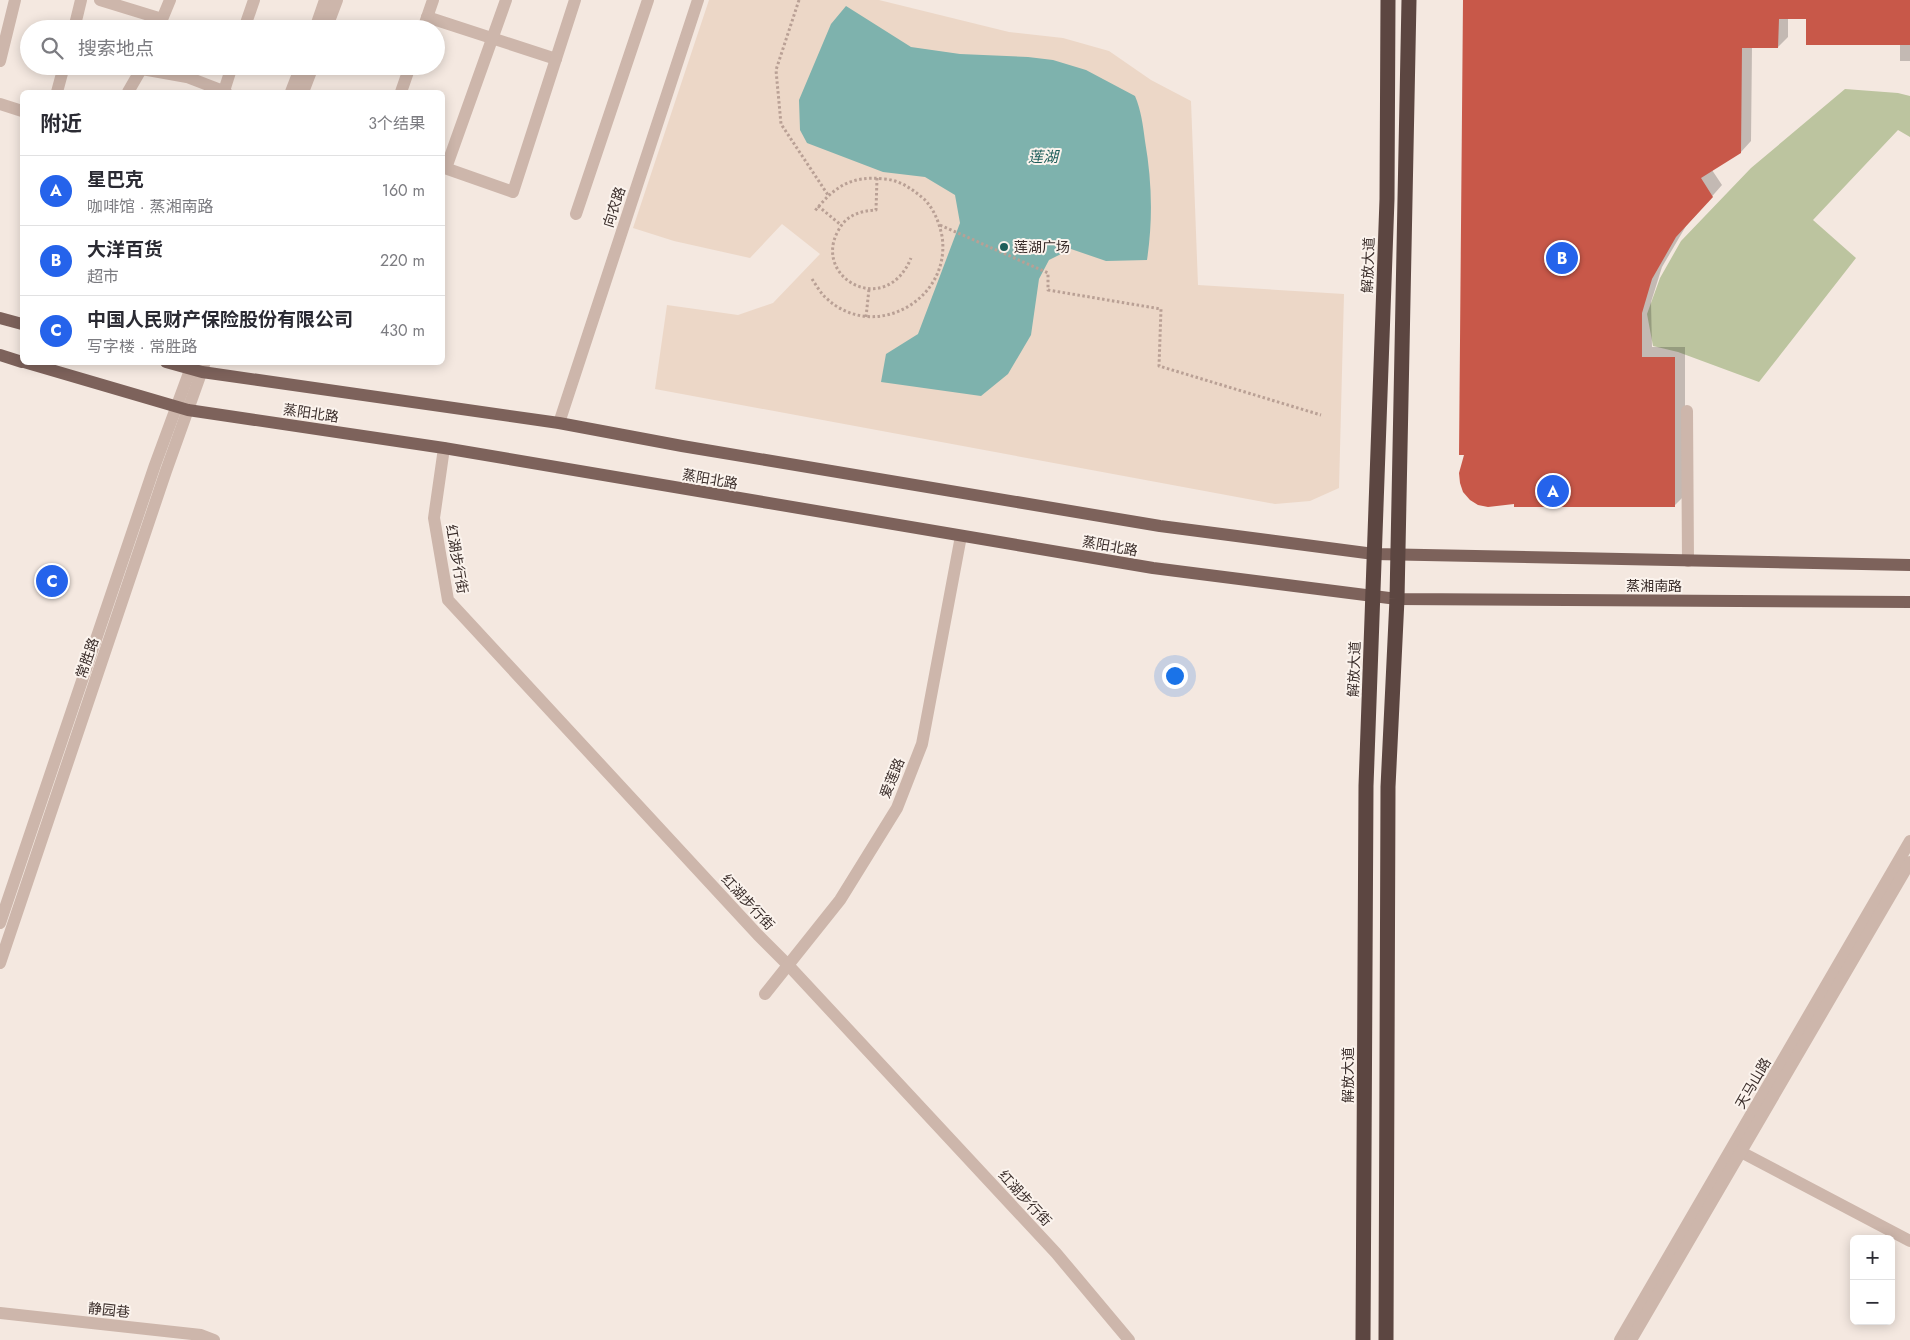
<!DOCTYPE html>
<html lang="zh">
<head>
<meta charset="utf-8">
<style>
  :root { --surface:#fff; --page:#f7f7f7; --text:#2b2b33; --muted:#7c7c81; --line:#e1e1e2; --accent:#2563eb }
  body { margin:0; font-family:Jost,"Noto Sans SC",sans-serif; background:var(--page); color:var(--text) }
  .controls { position:absolute; right:15px; bottom:15px; display:grid; overflow:hidden; border-radius:8px; box-shadow:0 2px 12px #0003 }
  .controls button { width:45px; height:45px; display:grid; place-items:center; padding:0; border:0; border-bottom:1px solid var(--line); background:var(--surface); color:var(--text); font:25px sans-serif }
  .you { position:absolute; left:1174px; top:675px; width:18px; height:18px; margin:-12px; border:4px solid #fff; border-radius:50%; background:#1a73e8; box-shadow:0 0 0 8px #1a73e833 }
  .badge { display:grid; place-items:center; width:32px; height:32px; border-radius:50%; background:var(--accent); color:#fff; font-size:16px; font-weight:700 }
  .pin { position:absolute; translate:-50% -50%; border:2px solid #fff; box-shadow:0 1px 5px #0006 }
  .list { margin:0; padding:0; list-style:none }
  h2 { display:flex; justify-content:space-between; align-items:center; height:65px; margin:0; padding:0 20px; font-size:21px }
  h2 small { font-size:16px; font-weight:400; color:var(--muted) }
  .list li { display:grid; grid-template-columns:32px 1fr auto; gap:15px; align-items:center; box-sizing:border-box; height:70px; padding:0 20px; border-top:1px solid var(--line) }
  .list b { display:block; font-size:19px; white-space:nowrap }
  .list p { margin:0; font-size:16px; white-space:nowrap; color:var(--muted) }
  .list em { font-size:16px; font-style:normal; color:var(--muted) }
  .icon { flex:none; width:28px; height:28px; fill:none; stroke:currentColor; stroke-width:2; stroke-linecap:round; stroke-linejoin:round }
  .map { position:relative; flex:none; width:1910px; height:1340px; overflow:hidden }
  .search { position:absolute; background:var(--surface); box-shadow:0 2px 12px #0003; left:20px; top:20px; width:425px; height:55px; display:flex; align-items:center; gap:12px; box-sizing:border-box; padding:0 18px; border-radius:28px; color:var(--muted); font-size:19px }
  .panel { position:absolute; background:var(--surface); box-shadow:0 2px 12px #0003; left:20px; top:90px; width:425px; height:275px; border-radius:8px }
  .map>svg:first-child { display:block }
  .green { fill:#bcc49f }
  .plaza { fill:#ecd7c7 }
  .water { fill:#7eb2ad }
  .shadow { fill:#0003 }
  .building { fill:#c85849 }
  .lines { fill:none; stroke-linecap:round; stroke-linejoin:round }
  .path { stroke:#b9a095; stroke-width:3; stroke-dasharray:2.5 2.5; stroke-linecap:butt }
  .minor { stroke:#cdb6ab; stroke-width:12 }
  .major { stroke:#7d625b; stroke-width:12 }
  .highway { stroke:#5c4641; stroke-width:15 }
  .poi-dot { fill:#1e5e5a; stroke:#fbf3ed; stroke-width:2 }
  .labels { text-anchor:middle; stroke-width:4; stroke-linejoin:round; paint-order:stroke }
  .street-label { font-size:14px; fill:#3a2d2a; stroke:#fbf3ed }
  .poi-label { font-size:14px; fill:#3a2d2a; stroke:#fbf3ed; text-anchor:start }
  .water-label { font-size:15px; font-style:italic; fill:#1e5e5a; stroke:#fbf3ed }
</style>
</head>
<body>
<div class="map">
<svg width="1910" height="1340" viewBox="0 0 1910 1340">
  <rect width="100%" height="100%" fill="#f4e8e0"/>
  <path class="green" d="M 1845,89 L 1898,93 L 1910,96 L 1910,137 L 1898,130 L 1813,220 L 1856,258 L 1759,382 L 1678,352 L 1653,346 L 1647,314 L 1660,278 L 1681,241 L 1751,168 Z"/>
  <path class="plaza" d="M 709,0 L 879,0 L 1009,32 L 1063,38 L 1109,51 L 1151,80 L 1191,101 L 1198,285 L 1344,294 L 1339,488 L 1310,501 L 1275,504 L 655,389 L 667,305 L 738,315 L 773,303 L 820,254 L 782,224 L 750,258 L 674,241 L 633,228 Z"/>
  <path class="water" d="M 846,6 L 911,47 L 960,54 L 1028,57 L 1053,60 L 1086,70 L 1135,96 C 1141,110 1143,125 1145,141 C 1152,181 1153,220 1147,260 L 1106,261 L 1071,249 L 1049,260 L 1039,279 L 1031,335 L 1008,374 L 981,396 L 881,382 L 886,354 L 918,334 L 960,223 L 955,195 L 925,177 L 883,172 L 807,143 L 800,130 L 799,100 L 831,24 Z"/>
  <path class="shadow" d="M 1465,0 L 1910,0 L 1910,61 L 1900,61 L 1900,44 L 1808,18 L 1788,18 L 1788,37 L 1778,47 L 1752,47 L 1751,141 L 1741,152 L 1712,170 L 1722,185 L 1686,226 L 1662,267 L 1651,302 L 1652,347 L 1685,347 L 1685,495 L 1675,505 L 1516,503 L 1466,454 Z"/>
  <path class="building" d="M 1463,0 L 1910,0 L 1910,45 L 1806,45 L 1806,19 L 1779,19 L 1778,48 L 1742,48 L 1741,153 L 1701,178 L 1713,197 L 1676,237 L 1652,279 L 1642,313 L 1642,357 L 1675,357 L 1675,507 L 1514,507 L 1514,504 L 1488,507 L 1478,505 L 1470,500 L 1463,492 L 1460,483 L 1459,473 L 1464,455 L 1459,455 Z"/>
  <g class="lines">
    <g class="path">
      <path d="M 799,0 L 776,70 L 781,124 L 828,195"/>
      <path d="M 877,178 L 876,210 C 860,211 846,215 838,231 C 812,278 886,319 911,258"/>
      <path d="M 818,206 L 841,225"/>
      <path d="M 940,225 L 1048,273 L 1048,290 L 1161,309 L 1159,366 L 1321,415"/>
      <path d="M 812,279 C 816,285 820,292 825,297 C 873,344 952,300 942,236 C 939,222 934,209 924,199 C 912,189 900,180 884,179 C 851,175 834,187 814,212"/>
      <path d="M 866,317 L 869,289"/>
    </g>
    <g class="minor">
      <path d="M 100,0 L 162,19"/>
      <path d="M 427,17 L 556,59"/>
      <path d="M 74,29 L 81,0"/>
      <path d="M 158,29 L 170,0"/>
      <path d="M 244,29 L 254,0"/>
      <path d="M 315,29 L 325,0"/>
      <path d="M 326,29 L 337,0"/>
      <path d="M 423,29 L 433,0"/>
      <path d="M 0,61 L 15,0"/>
      <path d="M 142,69 L 187,77 L 226,92"/>
      <path d="M 224,91 L 232,66"/>
      <path d="M 57,92 L 64,66"/>
      <path d="M 128,92 L 143,66"/>
      <path d="M 291,92 L 301,66"/>
      <path d="M 303,92 L 313,66"/>
      <path d="M 401,92 L 410,66"/>
      <path d="M 0,104 L 22,111"/>
      <path d="M 442,167 L 513,192 L 575,0"/>
      <path d="M 446,168 L 506,0"/>
      <path d="M 576,214 L 648,0"/>
      <path d="M 1687,411 L 1688,561"/>
      <path d="M 559,423 L 698,0"/>
      <path d="M 444,448 L 434,518 L 448,600 L 758,935 L 790,967 L 1056,1253 L 1129,1340"/>
      <path d="M 0,923 L 155,465 L 193,362"/>
      <path d="M 0,963 L 166,471 L 205,362"/>
      <path d="M 765,994 L 840,900 L 897,808 L 922,744 L 961,536"/>
      <path d="M 1741,1152 L 1910,1241"/>
      <path d="M 0,1313 L 201,1335 L 214,1340"/>
      <path d="M 1620,1340 L 1910,841"/>
      <path d="M 1631,1340 L 1910,862"/>
    </g>
    <g class="major">
      <path d="M 0,318 L 22,324"/>
      <path d="M 0,355 L 22,362"/>
      <path d="M 24,362 L 188,410 L 444,448 L 1153,568 L 1397,599 L 1910,602"/>
      <path d="M 166,362 L 202,372 L 559,423 L 682,446 L 1160,526 L 1374,554 L 1910,565"/>
    </g>
    <g class="highway">
      <path d="M 1363,1340 L 1366,786 L 1387,199 L 1388,0"/>
      <path d="M 1386,1340 L 1388,787 L 1397,599 L 1409,0"/>
    </g>
  </g>
  <circle class="poi-dot" cx="1004" cy="247" r="5"/>
  <g class="labels">
    <g class="street-label">
      <text transform="translate(614 207) rotate(-72)" y="5">向农路</text>
      <text transform="translate(1368 265) rotate(-88)" y="5">解放大道</text>
      <text transform="translate(311 413) rotate(8)" y="5">蒸阳北路</text>
      <text transform="translate(710 479) rotate(10)" y="5">蒸阳北路</text>
      <text transform="translate(1110 546) rotate(10)" y="5">蒸阳北路</text>
      <text transform="translate(457 559) rotate(80)" y="5">红湖步行街</text>
      <text x="1654" y="591">蒸湘南路</text>
      <text transform="translate(87 658) rotate(-71)" y="5">常胜路</text>
      <text transform="translate(1354 669) rotate(-88)" y="5">解放大道</text>
      <text transform="translate(892 778) rotate(-68)" y="5">爱莲路</text>
      <text transform="translate(748 902) rotate(47)" y="5">红湖步行街</text>
      <text transform="translate(1348 1075) rotate(-90)" y="5">解放大道</text>
      <text transform="translate(1753 1083) rotate(-60)" y="5">天马山路</text>
      <text transform="translate(1025 1198) rotate(47)" y="5">红湖步行街</text>
      <text transform="translate(109 1310) rotate(6)" y="5">静园巷</text>
    </g>
    <g class="poi-label">
      <text x="1014" y="252">莲湖广场</text>
    </g>
    <g class="water-label">
      <text x="1043" y="162">莲湖</text>
    </g>
  </g>
</svg>
<div class="controls">
<button>+</button>
<button>−</button>
</div>
<div class="you"></div>
<div class="pin badge" style="left:1553px;top:491px">A</div>
<div class="pin badge" style="left:1562px;top:258px">B</div>
<div class="pin badge" style="left:52px;top:581px">C</div>
<div class="search"><svg class="icon" aria-label="search" viewBox="0 0 24 24"><circle cx="10" cy="10" r="6"/><path d="M15 15l6 6"/></svg>搜索地点</div>
<section class="panel">
<h2>附近<small>3个结果</small></h2>
<ul class="list">
<li><span class="badge">A</span><div><b>星巴克</b><p>咖啡馆 · 蒸湘南路</p></div><em>160 m</em></li>
<li><span class="badge">B</span><div><b>大洋百货</b><p>超市</p></div><em>220 m</em></li>
<li><span class="badge">C</span><div><b>中国人民财产保险股份有限公司</b><p>写字楼 · 常胜路</p></div><em>430 m</em></li>
</ul>
</section>
</div>
</body>
</html>
